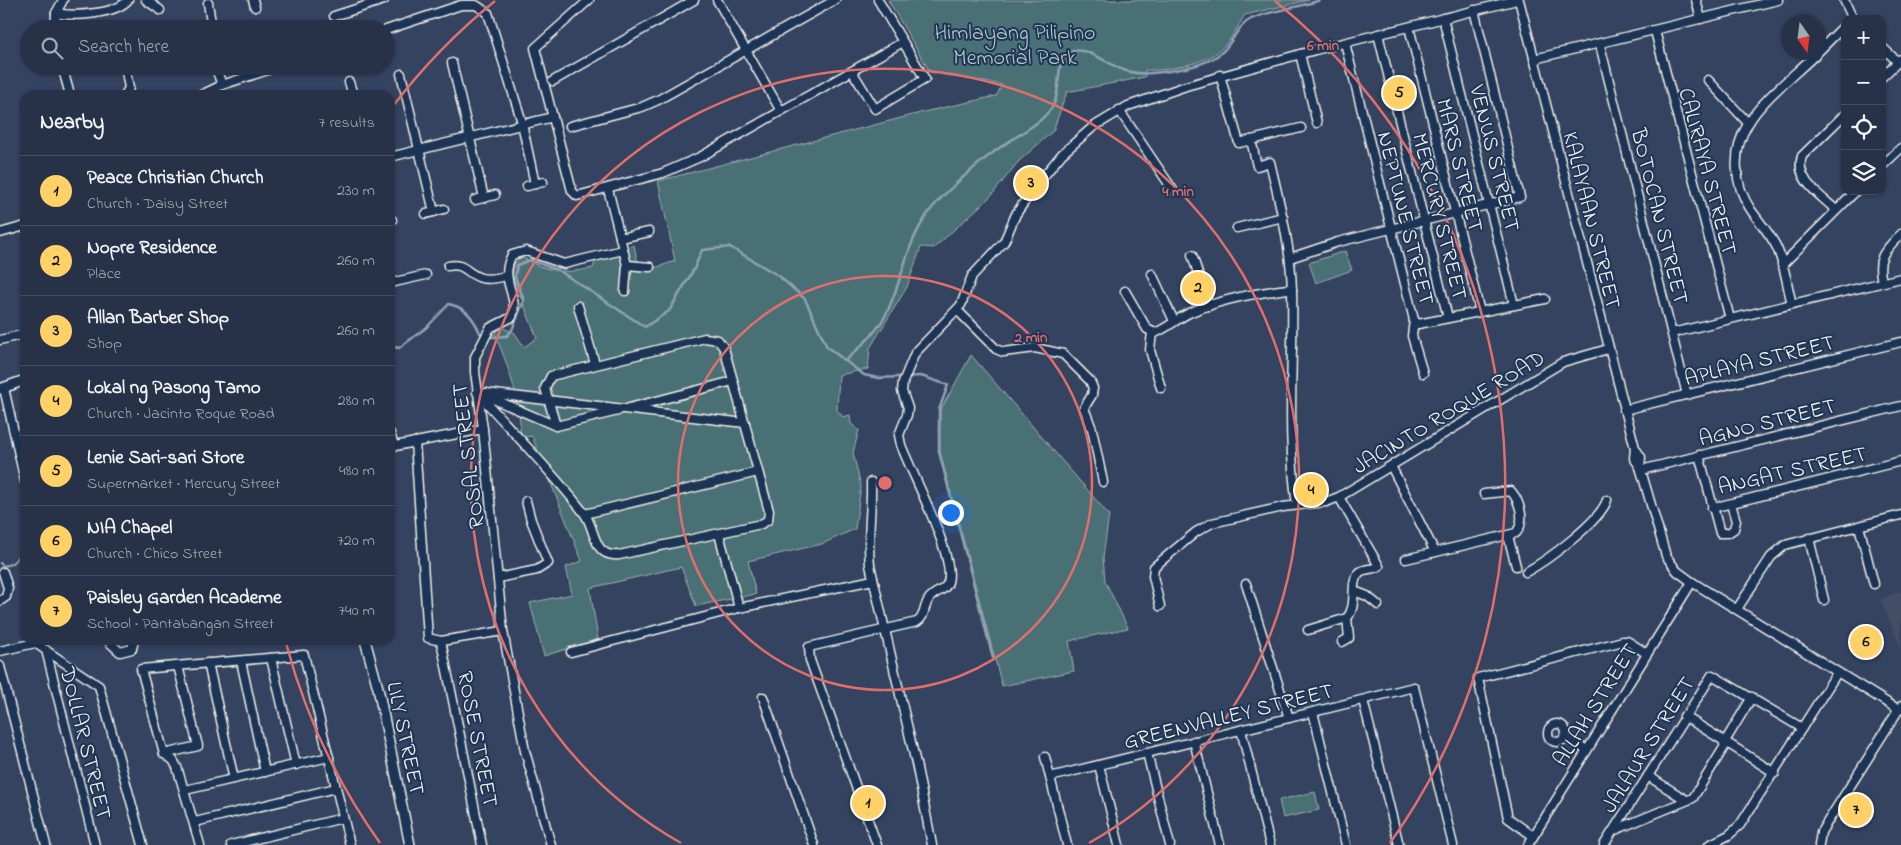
<!DOCTYPE html>
<html lang="en">
<head>
<meta charset="utf-8">
<style>
  :root { --surface:#273248; --page:#333e52; --text:#f1f3f6; --muted:#a4aab4; --line:#434d60; --accent:#ffd166 }
  body { margin:0; font-family:"Indie Flower",sans-serif; background:var(--page); color:var(--text) }
  .controls { position:absolute; right:15px; top:15px; display:grid; overflow:hidden; border-radius:10px; box-shadow:0 1px 4px #0004 }
  .controls button { width:45px; height:45px; display:grid; place-items:center; padding:0; border:0; border-bottom:1px solid var(--line); background:var(--surface); color:var(--text); font:25px sans-serif }
  .compass { position:absolute; left:1781px; top:15px; width:45px; height:45px; border-radius:50%; background:var(--surface); box-shadow:0 1px 4px #0004; rotate:166deg }
  .you { position:absolute; left:950px; top:512px; width:18px; height:18px; margin:-12px; border:4px solid #fff; border-radius:50%; background:#1a73e8; box-shadow:0 0 0 8px #1a73e833 }
  .badge { display:grid; place-items:center; width:32px; height:32px; border-radius:50%; background:var(--accent); color:#111; font-size:16px; font-weight:700 }
  .pin { position:absolute; translate:-50% -50%; border:2px solid #fff; box-shadow:0 1px 5px #0006 }
  .list { margin:0; padding:0; list-style:none }
  h2 { display:flex; justify-content:space-between; align-items:center; height:65px; margin:0; padding:0 20px; font-size:21px }
  h2 small { font-size:16px; font-weight:400; color:var(--muted) }
  .list li { display:grid; grid-template-columns:32px 1fr auto; gap:15px; align-items:center; box-sizing:border-box; height:70px; padding:0 20px; border-top:1px solid var(--line) }
  .list b { display:block; font-size:19px; white-space:nowrap }
  .list p { margin:0; font-size:16px; white-space:nowrap; color:var(--muted) }
  .list em { font-size:16px; font-style:normal; color:var(--muted) }
  .icon { flex:none; width:28px; height:28px; fill:none; stroke:currentColor; stroke-width:2; stroke-linecap:round; stroke-linejoin:round }
  .map { position:relative; flex:none; width:1901px; height:845px; overflow:hidden }
  .search { position:absolute; background:var(--surface); box-shadow:0 1px 4px #0004; left:20px; top:20px; width:375px; height:55px; display:flex; align-items:center; gap:12px; box-sizing:border-box; padding:0 18px; border-radius:28px; color:var(--muted); font-size:19px }
  .panel { position:absolute; background:var(--surface); box-shadow:0 1px 4px #0004; left:20px; top:90px; width:375px; height:555px; border-radius:15px }
  .map>svg:first-child { display:block }
  .built { fill:#444d66 }
  .green { fill:#497175; stroke:#9eb1ae }
  .lines { fill:none; stroke-linecap:round; stroke-linejoin:round }
  .stream { stroke:#91a2b3; stroke-width:2.5 }
  .minor-casing { stroke:#f4f1e8; stroke-width:11 }
  .tertiary-casing { stroke:#f4f1e8; stroke-width:12 }
  .minor { stroke:#1d3557; stroke-width:8 }
  .tertiary { stroke:#1d3557; stroke-width:9 }
  .ring { fill:none; stroke:#e06e6b; stroke-width:2.5 }
  .labels { text-anchor:middle; stroke-width:4; stroke-linejoin:round; paint-order:stroke }
  .park-label { font-size:22px; fill:#b8c4c0; stroke:#1d3557 }
  .street-label { font-size:22px; fill:#f4f1e8; stroke:#1d3557 }
  .centre { fill:#e06e6b; stroke:#1d3557; stroke-width:2.5 }
  .ring-label { font-size:15px; text-anchor:middle; font-weight:bold; fill:#e06e6b; stroke:#1d3557; stroke-width:4; stroke-linejoin:round; paint-order:stroke }
</style>
</head>
<body>
<div class="map">
<svg width="1901" height="845" viewBox="0 0 1901 845">
  <rect width="100%" height="100%" fill="#344360"/>
  <filter id="ink" filterUnits="userSpaceOnUse"><feTurbulence type="fractalNoise" baseFrequency=".02" numOctaves="2"/><feDisplacementMap in="SourceGraphic" scale="10" xChannelSelector="R" yChannelSelector="G"/><feConvolveMatrix kernelMatrix="1 2 1 2 8 2 1 2 1" color-interpolation-filters="sRGB"/></filter>
  <g filter="url(#ink)">
    <path class="built" d="M 1901,590 L 1901,649 L 1881,600 Z"/>
    <g class="green">
      <path d="M 888,0 L 1309,0 L 1245,15 C 1237,27 1231,41 1220,50 C 1207,63 1163,72 1145,70 L 1145,77 L 1067,92 L 1053,131 L 1018,162 L 991,196 L 934,248 L 921,247 L 907,287 L 870,348 L 868,369 L 839,375 L 837,410 L 843,417 L 850,415 L 851,424 L 859,430 L 853,453 L 861,486 L 855,529 L 822,544 L 748,561 L 756,594 L 696,606 L 681,567 L 590,588 L 598,639 L 544,656 L 530,603 L 572,594 L 566,567 L 582,561 L 532,436 L 519,438 C 525,413 506,357 494,334 L 501,327 L 515,333 L 524,347 L 537,338 L 512,275 L 514,264 L 520,258 C 529,258 533,265 542,267 C 560,273 575,272 593,268 L 595,262 L 634,245 L 640,273 L 675,261 L 658,181 L 928,111 L 996,96 L 1002,85 L 930,72 Z"/>
      <path d="M 1345,251 L 1352,270 L 1316,283 L 1309,263 Z"/>
      <path d="M 971,355 L 1109,515 L 1103,557 L 1105,581 L 1128,628 L 1069,641 L 1074,671 L 1002,686 L 940,452 L 940,411 Z"/>
      <path d="M 1315,792 L 1319,810 L 1283,818 L 1279,800 Z"/>
    </g>
    <g class="lines">
      <g class="stream">
        <path d="M 390,346 L 399,348 L 427,327 L 449,304 C 466,308 473,317 480,333 L 493,337 L 507,336 L 512,330 L 524,300 L 515,277 L 517,265 L 530,260 L 558,270 L 645,327 L 669,311 L 694,269 L 702,250 L 730,247 L 779,276 L 805,299 L 827,347 L 864,375 L 878,378 L 921,376 L 948,385 L 939,410 L 939,452 L 993,658"/>
        <path d="M 845,361 C 861,346 879,331 888,310 C 904,275 905,246 929,212 C 943,193 984,158 1005,144 C 1020,134 1038,125 1050,110 C 1063,95 1054,65 1067,54 C 1082,41 1111,67 1126,71 C 1134,73 1145,74 1153,73 C 1174,71 1204,67 1221,53 C 1233,43 1237,26 1251,19 C 1272,10 1298,8 1320,0"/>
        <path d="M 0,563 L 4,566 C 21,563 21,548 25,534"/>
      </g>
      <defs>
        <g id="minor">
          <path d="M 146,0 L 160,10"/>
          <path d="M 253,0 L 255,7"/>
          <path d="M 589,0 L 535,48 L 572,191 L 577,196 L 663,173 L 700,157 L 903,42"/>
          <path d="M 717,0 L 781,111"/>
          <path d="M 1519,0 L 1635,448 L 1634,458 L 1640,467 L 1666,556 L 1677,571 L 1692,582 L 1899,710"/>
          <path d="M 1696,0 L 1701,19"/>
          <path d="M 1844,0 L 1853,19"/>
          <path d="M 208,3 L 212,29"/>
          <path d="M 56,13 C 74,17 116,14 128,0"/>
          <path d="M 334,16 L 384,0"/>
          <path d="M 1443,18 L 1514,305"/>
          <path d="M 1409,27 L 1480,312"/>
          <path d="M 55,29 L 56,13 L 63,0"/>
          <path d="M 386,30 L 461,5 L 476,5 L 488,13 L 521,119 L 535,184"/>
          <path d="M 1655,31 L 1730,319"/>
          <path d="M 1378,34 L 1448,318"/>
          <path d="M 1345,43 L 1414,320 L 1412,336 L 1423,373"/>
          <path d="M 1600,45 L 1687,395"/>
          <path d="M 1882,47 L 1898,62"/>
          <path d="M 1818,52 L 1845,25"/>
          <path d="M 1300,54 L 1317,123"/>
          <path d="M 1534,59 L 1778,0"/>
          <path d="M 452,63 L 484,198"/>
          <path d="M 62,66 L 70,95"/>
          <path d="M 125,66 L 129,88 L 125,95"/>
          <path d="M 215,66 L 222,85"/>
          <path d="M 852,71 L 875,109 L 925,79 L 878,0"/>
          <path d="M 401,74 L 434,212"/>
          <path d="M 1220,75 L 1239,143 L 1301,128"/>
          <path d="M 1882,77 L 1901,59"/>
          <path d="M 1708,80 L 1748,123"/>
          <path d="M 553,81 L 694,0"/>
          <path d="M 349,82 L 353,95"/>
          <path d="M 201,95 L 222,85 L 280,66"/>
          <path d="M 1119,110 L 1173,190"/>
          <path d="M 570,126 L 642,107 L 658,100 L 835,0"/>
          <path d="M 1251,140 L 1257,166 L 1270,162 C 1280,205 1291,247 1292,291 C 1294,362 1286,433 1297,505"/>
          <path d="M 390,157 L 553,117"/>
          <path d="M 1882,166 L 1901,148"/>
          <path d="M 527,186 L 543,182"/>
          <path d="M 608,189 L 627,265 L 625,291"/>
          <path d="M 475,200 L 495,195"/>
          <path d="M 1836,210 C 1821,196 1794,179 1802,156 L 1845,114"/>
          <path d="M 426,214 L 444,209"/>
          <path d="M 390,220 L 392,220"/>
          <path d="M 1237,228 L 1283,217"/>
          <path d="M 0,233 L 25,226"/>
          <path d="M 620,238 L 649,232"/>
          <path d="M 1192,255 L 1209,306"/>
          <path d="M 1290,258 L 1338,242 L 1520,197 L 1474,10"/>
          <path d="M 627,265 L 650,267"/>
          <path d="M 1782,265 L 1856,191"/>
          <path d="M 448,266 C 464,262 467,274 481,278 C 489,280 498,278 506,276"/>
          <path d="M 1152,274 L 1174,321"/>
          <path d="M 1882,282 C 1876,258 1884,251 1901,234"/>
          <path d="M 390,283 L 426,275"/>
          <path d="M 1125,291 L 1147,329 L 1155,333 C 1167,328 1177,319 1189,313 C 1219,300 1255,293 1288,289 L 1292,290"/>
          <path d="M 1792,304 C 1787,286 1785,266 1777,248 C 1771,235 1760,223 1751,210 C 1734,185 1731,151 1748,124 C 1763,98 1796,74 1818,52"/>
          <path d="M 578,306 L 595,364"/>
          <path d="M 957,310 L 996,349 L 1003,352 L 1035,348 L 1063,354 L 1090,381 L 1093,388 L 1092,395 L 1084,408 L 1092,429 L 1103,482"/>
          <path d="M 1414,320 L 1418,324 L 1545,299"/>
          <path d="M 1152,332 L 1150,350 L 1161,388"/>
          <path d="M 1672,333 L 1901,278"/>
          <path d="M 705,338 L 718,340 L 724,348 L 769,511 L 768,520 L 761,524 L 619,555 C 592,558 596,528 584,513 C 551,470 512,432 477,392 L 556,426 L 545,388 L 551,376 Z"/>
          <path d="M 0,340 L 25,334"/>
          <path d="M 4,388 L 25,481"/>
          <path d="M 486,393 L 745,423"/>
          <path d="M 629,408 L 733,381"/>
          <path d="M 1624,410 L 1901,342"/>
          <path d="M 556,426 L 618,411"/>
          <path d="M 390,433 L 394,446"/>
          <path d="M 415,442 L 428,638 L 441,641 L 503,631"/>
          <path d="M 390,447 L 483,429"/>
          <path d="M 1635,448 L 1641,457 L 1640,467"/>
          <path d="M 1699,455 L 1720,533 L 1728,533 L 1734,529 L 1736,521 L 1731,504"/>
          <path d="M 1391,466 L 1435,552"/>
          <path d="M 1641,470 L 1901,406"/>
          <path d="M 871,482 C 872,510 867,537 870,565 L 917,768 L 932,845"/>
          <path d="M 1712,508 L 1901,461"/>
          <path d="M 585,514 L 758,472"/>
          <path d="M 1859,526 L 1874,584"/>
          <path d="M 719,534 L 739,608"/>
          <path d="M 1508,536 L 1516,566"/>
          <path d="M 1809,538 L 1824,600"/>
          <path d="M 1406,559 L 1516,533 C 1526,521 1520,502 1511,491 L 1484,494"/>
          <path d="M 1526,572 C 1546,561 1600,522 1607,500"/>
          <path d="M 498,578 L 537,570 L 548,563 L 531,520 L 526,501"/>
          <path d="M 1246,584 L 1289,718"/>
          <path d="M 1354,591 L 1367,596 L 1378,605"/>
          <path d="M 0,601 L 6,597 L 8,588 L 3,572"/>
          <path d="M 1160,606 L 1153,576 L 1154,567 L 1196,532 L 1212,523 L 1283,507 L 1326,502 L 1339,497 L 1563,362 L 1608,349"/>
          <path d="M 1737,609 L 1771,557 L 1785,545 L 1901,515"/>
          <path d="M 1308,630 L 1347,618 C 1359,604 1348,582 1360,572 C 1365,568 1373,570 1379,566 L 1339,497"/>
          <path d="M 107,640 L 120,652 L 132,649 L 134,640"/>
          <path d="M 441,641 L 482,845"/>
          <path d="M 1342,642 L 1349,638 L 1347,618"/>
          <path d="M 46,650 L 95,845"/>
          <path d="M 0,651 L 35,643 L 99,686 L 143,845"/>
          <path d="M 571,652 L 739,608 L 873,580"/>
          <path d="M 271,658 L 296,765"/>
          <path d="M 241,661 L 265,772"/>
          <path d="M 208,663 L 234,779"/>
          <path d="M 0,666 L 46,845"/>
          <path d="M 763,697 L 814,845"/>
          <path d="M 1363,700 L 1399,845"/>
          <path d="M 1313,712 L 1346,845"/>
          <path d="M 1684,716 L 1775,773"/>
          <circle cx="1557" cy="733" r="9"/>
          <path d="M 1241,730 L 1270,845"/>
          <path d="M 1564,737 L 1587,750"/>
          <path d="M 1194,741 L 1220,845"/>
          <path d="M 1724,743 L 1752,697"/>
          <path d="M 1147,753 L 1170,845"/>
          <path d="M 164,754 L 198,746 L 178,666"/>
          <path d="M 1045,757 L 1067,845"/>
          <path d="M 1099,765 L 1119,845"/>
          <path d="M 1648,776 L 1686,800"/>
          <path d="M 1050,777 L 1414,687 L 1453,845"/>
          <path d="M 185,790 L 329,757"/>
          <path d="M 195,822 L 336,788"/>
          <path d="M 1615,830 L 1693,798 L 1726,744"/>
          <path d="M 1533,836 L 1508,818 L 1478,678 L 1623,641 L 1627,641 L 1646,653"/>
          <path d="M 200,845 L 177,767 L 173,760 L 164,754 L 141,669 L 304,655 L 350,845"/>
          <path d="M 231,845 L 343,818"/>
          <path d="M 551,845 L 525,751 L 503,631 L 483,429 L 475,372 L 475,357 L 490,328 L 512,317 C 520,296 498,280 512,255 L 526,251 L 564,264 L 623,250"/>
          <path d="M 877,845 L 810,660 L 809,647 L 917,622 C 926,616 923,607 929,599 C 934,591 946,591 948,582 C 956,557 911,472 901,445 L 899,435 L 907,415 L 908,408 L 902,391 L 903,382 L 915,353 L 961,305 L 972,276 L 1004,242 L 1016,214 L 1034,188 L 1062,154 L 1093,127 L 1128,106 L 1186,86 L 1315,50 L 1517,0"/>
          <path d="M 1528,845 L 1692,582"/>
          <path d="M 1604,845 L 1712,675 L 1802,728"/>
          <path d="M 1709,845 L 1729,835 L 1740,825 L 1837,673"/>
          <path d="M 1819,845 L 1821,832 L 1901,706"/>
        </g>
        <g id="tertiary">
          <path d="M 0,389 L 25,380"/>
          <path d="M 365,640 L 378,688 L 410,845"/>
        </g>
      </defs>
      <use href="#minor" class="minor-casing"/>
      <use href="#tertiary" class="tertiary-casing"/>
      <use href="#minor" class="minor"/>
      <use href="#tertiary" class="tertiary"/>
    </g>
  </g>
  <g class="ring">
    <circle cx="885" cy="483" r="207"/>
    <path d="M681 843A414 414 0 1 1 1089 843"/>
    <path d="M380 843A620 620 0 0 1 286 643M393 106A620 620 0 0 1 495 1M1275 1A620 620 0 0 1 1390 843"/>
  </g>
  <g class="labels">
    <g class="park-label">
      <text x="1015" y="39">Himlayang Pilipino<tspan x="1015" dy="25">Memorial Park</tspan></text>
    </g>
    <g class="street-label">
      <text transform="translate(1496 158) rotate(76)" y="8">VENUS STREET</text>
      <text transform="translate(1461 165) rotate(76)" y="8">MARS STREET</text>
      <text transform="translate(1709 171) rotate(75)" y="8">CALIRAYA STREET</text>
      <text transform="translate(1441 216) rotate(76)" y="8">MERCURY STREET</text>
      <text transform="translate(1661 216) rotate(76)" y="8">BOTOCAN STREET</text>
      <text transform="translate(1407 218) rotate(76)" y="8">NEPTUNE STREET</text>
      <text transform="translate(1593 220) rotate(76)" y="8">KALAYAAN STREET</text>
      <text transform="translate(1759 359) rotate(-14)" y="8">APLAYA STREET</text>
      <text transform="translate(1448 411) rotate(-31)" y="8">JACINTO ROQUE ROAD</text>
      <text transform="translate(1767 421) rotate(-14)" y="8">AGNO STREET</text>
      <text transform="translate(467 456) rotate(-97)" y="8">ROSAL STREET</text>
      <text transform="translate(1792 469) rotate(-13)" y="8">ANGAT STREET</text>
      <text transform="translate(1594 704) rotate(-58)" y="8">ALLAH STREET</text>
      <text transform="translate(1228 715) rotate(-14)" y="8">GREENVALLEY STREET</text>
      <text transform="translate(407 738) rotate(78)" y="8">LILY STREET</text>
      <text transform="translate(479 739) rotate(79)" y="8">ROSE STREET</text>
      <text transform="translate(87 743) rotate(76)" y="8">DOLLAR STREET</text>
      <text transform="translate(1647 744) rotate(-58)" y="8">JALAUR STREET</text>
    </g>
  </g>
  <circle cx="885" cy="483" r="8" class="centre"/>
  <g class="ring-label">
    <text x="1323" y="50">6 min</text>
    <text x="1178" y="196">4 min</text>
    <text x="1031" y="342">2 min</text>
  </g>
</svg>
<div class="controls">
<button>+</button>
<button>−</button>
<button><svg class="icon" aria-label="locate" viewBox="0 0 24 24"><circle cx="12" cy="12" r="6"/><path d="M12 2v4M12 18v4M2 12h4M18 12h4"/></svg></button>
<button><svg class="icon" aria-label="layers" viewBox="0 0 24 24"><path d="M12 4l9 5-9 5-9-5zM3 14l9 5 9-5"/></svg></button>
</div>
<svg class="compass" viewBox="-18 -18 36 36"><path d="M0-13l5 13h-10z" fill="#e53935"/><path d="M0 13l5-13h-10z" fill="#a4aab4"/></svg>
<div class="you"></div>
<div class="pin badge" style="left:868px;top:803px">1</div>
<div class="pin badge" style="left:1198px;top:288px">2</div>
<div class="pin badge" style="left:1031px;top:183px">3</div>
<div class="pin badge" style="left:1311px;top:490px">4</div>
<div class="pin badge" style="left:1399px;top:93px">5</div>
<div class="pin badge" style="left:1866px;top:642px">6</div>
<div class="pin badge" style="left:1856px;top:810px">7</div>
<div class="search"><svg class="icon" aria-label="search" viewBox="0 0 24 24"><circle cx="10" cy="10" r="6"/><path d="M15 15l6 6"/></svg>Search here</div>
<section class="panel">
<h2>Nearby<small>7 results</small></h2>
<ul class="list">
<li><span class="badge">1</span><div><b>Peace Christian Church</b><p>Church · Daisy Street</p></div><em>230 m</em></li>
<li><span class="badge">2</span><div><b>Nopre Residence</b><p>Place</p></div><em>260 m</em></li>
<li><span class="badge">3</span><div><b>Allan Barber Shop</b><p>Shop</p></div><em>260 m</em></li>
<li><span class="badge">4</span><div><b>Lokal ng Pasong Tamo</b><p>Church · Jacinto Roque Road</p></div><em>280 m</em></li>
<li><span class="badge">5</span><div><b>Lenie Sari-sari Store</b><p>Supermarket · Mercury Street</p></div><em>480 m</em></li>
<li><span class="badge">6</span><div><b>NIA Chapel</b><p>Church · Chico Street</p></div><em>720 m</em></li>
<li><span class="badge">7</span><div><b>Paisley Garden Academe</b><p>School · Pantabangan Street</p></div><em>740 m</em></li>
</ul>
</section>
</div>
</body>
</html>
